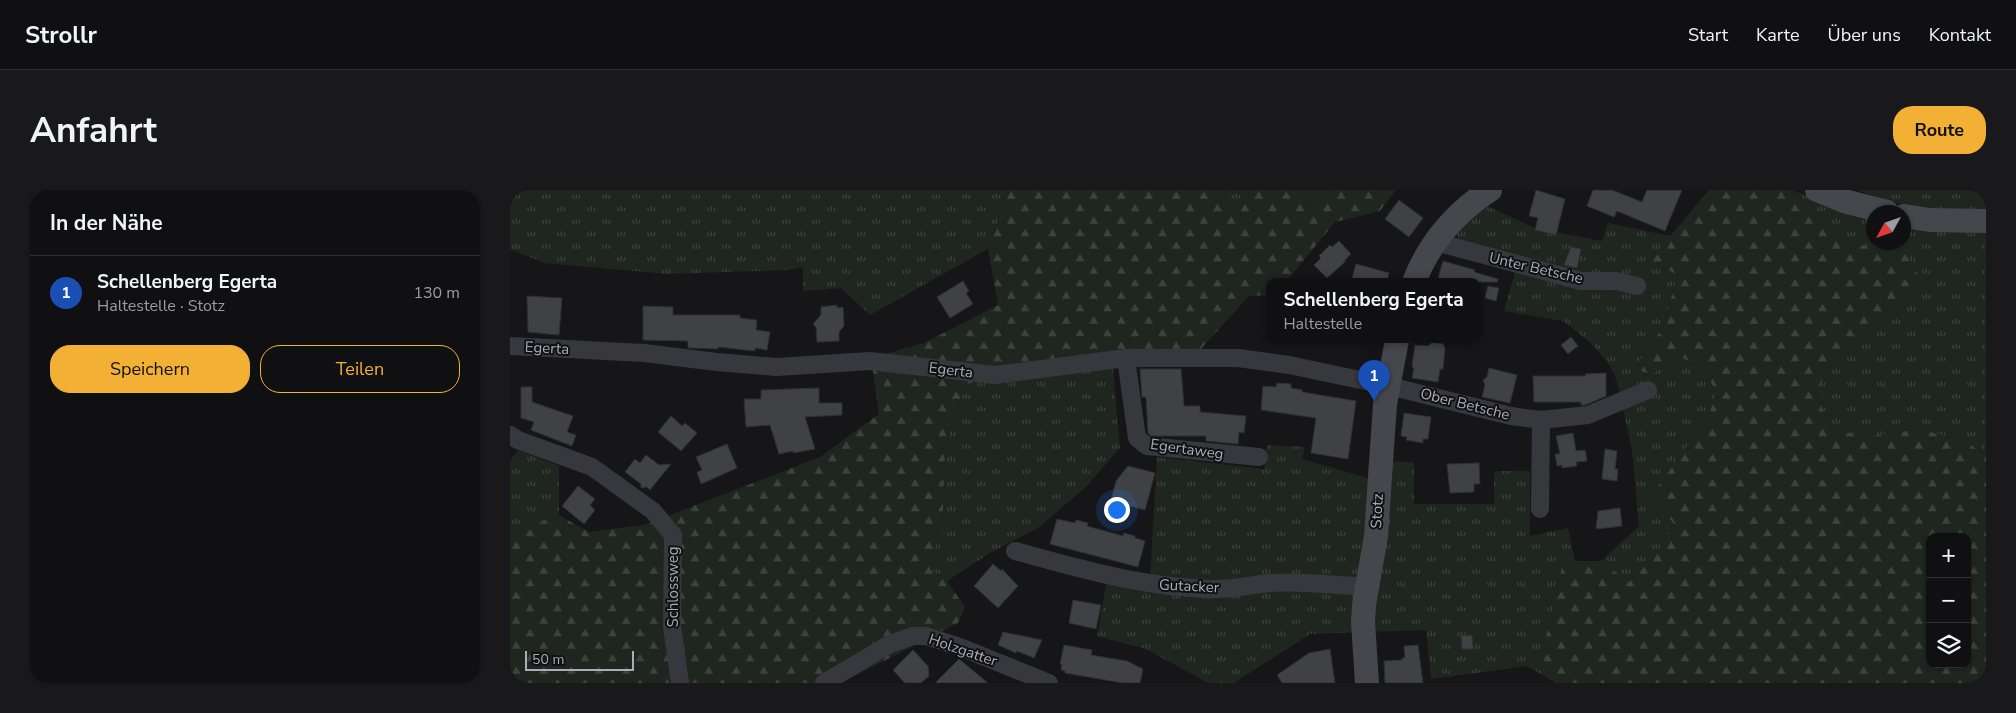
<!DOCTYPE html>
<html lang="de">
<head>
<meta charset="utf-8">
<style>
  :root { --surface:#101012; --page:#19191b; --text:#f1f3f6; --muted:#9c9d9f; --line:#303032; --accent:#f2b134 }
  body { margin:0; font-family:"Nunito Sans",sans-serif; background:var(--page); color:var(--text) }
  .controls { position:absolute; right:15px; bottom:15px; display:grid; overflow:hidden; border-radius:10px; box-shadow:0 1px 4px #0004 }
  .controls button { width:45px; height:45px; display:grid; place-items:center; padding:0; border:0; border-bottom:1px solid var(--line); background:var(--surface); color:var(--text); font:25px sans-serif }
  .compass { position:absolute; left:1356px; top:15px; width:45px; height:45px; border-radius:50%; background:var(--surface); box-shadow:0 1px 4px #0004; rotate:230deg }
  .scale { position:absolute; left:15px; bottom:12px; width:109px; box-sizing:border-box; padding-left:5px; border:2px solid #a8adb8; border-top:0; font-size:14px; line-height:18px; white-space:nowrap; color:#a8adb8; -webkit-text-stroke:4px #111113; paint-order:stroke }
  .you { position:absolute; left:606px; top:319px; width:18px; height:18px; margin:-12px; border:4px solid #fff; border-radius:50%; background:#1a73e8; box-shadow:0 0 0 8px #1a73e833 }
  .badge { display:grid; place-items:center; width:32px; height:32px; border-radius:50%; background:var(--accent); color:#fff; font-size:16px; font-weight:700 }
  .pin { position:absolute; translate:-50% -41px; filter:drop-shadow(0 1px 2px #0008) }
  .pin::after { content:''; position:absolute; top:26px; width:18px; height:15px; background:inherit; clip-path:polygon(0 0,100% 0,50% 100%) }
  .popup { position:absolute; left:756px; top:88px; width:215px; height:65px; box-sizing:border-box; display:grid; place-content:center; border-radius:10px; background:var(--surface); filter:drop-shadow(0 1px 4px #0005); font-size:16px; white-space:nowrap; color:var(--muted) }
  .popup b { font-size:19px; color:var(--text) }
  .popup::after { content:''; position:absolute; left:50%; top:100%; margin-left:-10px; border:10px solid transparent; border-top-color:var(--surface) }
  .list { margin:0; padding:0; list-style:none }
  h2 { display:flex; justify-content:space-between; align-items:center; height:65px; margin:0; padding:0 20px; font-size:21px }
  h2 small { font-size:16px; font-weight:400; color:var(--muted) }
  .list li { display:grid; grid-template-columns:32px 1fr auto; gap:15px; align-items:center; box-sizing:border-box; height:75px; padding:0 20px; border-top:1px solid var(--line) }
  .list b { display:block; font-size:19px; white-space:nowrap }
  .list p { margin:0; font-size:16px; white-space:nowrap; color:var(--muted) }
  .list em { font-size:16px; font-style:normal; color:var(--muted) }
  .actions { display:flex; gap:10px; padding:15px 20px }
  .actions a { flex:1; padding:11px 0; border:1px solid var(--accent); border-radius:20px; text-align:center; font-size:18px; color:var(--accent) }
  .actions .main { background:var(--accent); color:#111 }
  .icon { flex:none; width:28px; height:28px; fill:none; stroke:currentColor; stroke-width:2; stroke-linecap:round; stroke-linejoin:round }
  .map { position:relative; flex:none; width:1476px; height:493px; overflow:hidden; border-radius:20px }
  header { display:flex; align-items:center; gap:30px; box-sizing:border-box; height:70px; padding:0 25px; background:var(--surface); border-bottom:1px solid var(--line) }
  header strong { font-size:24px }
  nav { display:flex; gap:28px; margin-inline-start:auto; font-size:18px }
  .intro { display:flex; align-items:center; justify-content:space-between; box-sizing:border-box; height:120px; padding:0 30px }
  h1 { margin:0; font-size:35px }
  .button { padding:12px 22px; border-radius:20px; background:var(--accent); color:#111; font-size:18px; font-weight:700 }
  main { display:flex; gap:30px; padding:0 30px }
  aside { flex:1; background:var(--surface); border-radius:20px; box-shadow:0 1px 4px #0004 }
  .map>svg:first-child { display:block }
  .grass { fill:url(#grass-tufts) }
  .forest { fill:url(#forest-firs); fill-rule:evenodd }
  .building { fill:#404145; stroke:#303034 }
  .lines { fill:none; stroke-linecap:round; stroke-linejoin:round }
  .street { stroke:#37383d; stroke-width:18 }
  .secondary { stroke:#45474d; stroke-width:24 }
  .labels { text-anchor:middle; stroke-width:4; stroke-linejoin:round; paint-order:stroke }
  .street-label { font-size:15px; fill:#a8adb8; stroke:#111113 }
</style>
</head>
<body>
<header>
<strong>Strollr</strong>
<nav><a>Start</a><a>Karte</a><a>Über uns</a><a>Kontakt</a></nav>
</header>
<div class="intro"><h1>Anfahrt</h1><a class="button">Route</a></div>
<main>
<aside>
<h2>In der Nähe<small></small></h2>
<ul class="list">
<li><span class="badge" style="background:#1a4fb4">1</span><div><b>Schellenberg Egerta</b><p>Haltestelle · Stotz</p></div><em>130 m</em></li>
</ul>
<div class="actions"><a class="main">Speichern</a><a>Teilen</a></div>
</aside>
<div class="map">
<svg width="1476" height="493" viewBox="0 0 1476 493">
  <defs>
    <pattern id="grass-tufts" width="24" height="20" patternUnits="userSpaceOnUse" patternTransform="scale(1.25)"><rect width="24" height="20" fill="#1e261f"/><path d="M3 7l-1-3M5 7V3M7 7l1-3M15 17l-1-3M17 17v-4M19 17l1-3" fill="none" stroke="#3c433d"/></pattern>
    <pattern id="forest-firs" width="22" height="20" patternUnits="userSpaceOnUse" patternTransform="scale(1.25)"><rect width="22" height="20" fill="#1e261f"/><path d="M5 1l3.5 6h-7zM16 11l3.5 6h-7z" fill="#3c433d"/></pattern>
  </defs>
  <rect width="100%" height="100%" fill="#161618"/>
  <g class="grass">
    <path d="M 0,0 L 499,0 L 478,59 L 360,125 L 331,98 L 293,101 L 293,77 L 279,80 L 158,84 L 34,73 L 0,59 Z"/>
    <path d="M 717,0 L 742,0 L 727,25 L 714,18 Z"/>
    <path d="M 792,0 L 824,0 L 794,15 Z"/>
    <path d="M 1281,0 L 1354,26 L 1363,28 L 1364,52 L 1394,52 L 1394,34 L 1476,36 L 1476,265 L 1456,252 L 1410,239 L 1362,246 L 1320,240 L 1307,203 L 1321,171 L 1348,141 L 1387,122 L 1388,53 L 1343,56 L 1307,33 L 1290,6 Z"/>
    <path d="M 1346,0 L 1476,0 L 1476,20 L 1400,17 Z"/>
    <path d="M 977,16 L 1025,38 L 1092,51 L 1098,33 L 1160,46 L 1143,72 L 1168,85 L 1152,139 L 1124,179 L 1141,184 L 1171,167 L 1194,180 L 1207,203 L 1197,229 L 1172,265 L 1164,334 L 1146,365 L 1118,393 L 1091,371 L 1129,336 L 1122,260 L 1106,188 L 1099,174 L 1081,153 L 1053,131 L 994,121 L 1009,68 L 948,49 L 946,42 Z"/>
    <path d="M 619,161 L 603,179 L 610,258 L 576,297 L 529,337 L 480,363 L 437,391 L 420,380 L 433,320 L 435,257 L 455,194 L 566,179 Z"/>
    <path d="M 757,255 L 795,257 L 792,269 L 858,288 L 859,271 L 904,272 L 904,314 L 984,314 L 984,281 L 1020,281 L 1020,346 L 1058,338 L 1065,371 L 1053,371 L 1041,432 L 1029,464 L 1050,493 L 1046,493 L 1017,476 L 921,489 L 916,440 L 800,444 L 724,493 L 698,493 L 636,459 L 587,446 L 599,379 L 640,387 L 647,267 L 754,279 Z"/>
    <path d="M 9,260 L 49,276 L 49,325 L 0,343 L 0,270 Z"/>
  </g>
  <g class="forest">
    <path d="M 499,0 L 717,0 L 714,18 L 727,25 L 742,0 L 792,0 L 795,15 L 824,0 L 886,0 L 870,21 L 825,32 L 776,92 L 760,92 L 760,105 L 739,106 L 690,160 L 566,179 L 455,194 L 435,257 L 433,320 L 420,380 L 437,391 L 455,417 L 448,433 L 331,493 L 0,493 L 0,343 L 49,325 L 79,342 L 134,335 L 310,267 L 369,224 L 361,168 L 414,153 L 488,115 L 478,59 Z"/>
    <path d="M 1199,0 L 1281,0 L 1290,6 L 1307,33 L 1343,56 L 1388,53 L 1411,89 L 1387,123 L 1348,141 L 1321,171 L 1307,203 L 1320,240 L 1362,246 L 1410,239 L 1456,252 L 1476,265 L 1476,493 L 1050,493 L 1029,464 L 1041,432 L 1053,371 L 1091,371 L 1119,392 L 1146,365 L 1164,334 L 1141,306 L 1197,229 L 1207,203 L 1194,180 L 1171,167 L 1141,184 L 1124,179 L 1152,139 L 1168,85 L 1142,72 L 1160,46 ZM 1420,347 L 1457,347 L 1457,474 L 1420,474 Z"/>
  </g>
  <g class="building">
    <path d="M 1026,0 L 1055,9 L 1046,45 L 1025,40 L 1028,28 L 1019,26 Z"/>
    <path d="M 1083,0 L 1102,0 L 1132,12 L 1137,0 L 1172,0 L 1155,41 L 1107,21 L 1104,27 L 1077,16 Z"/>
    <path d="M 889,10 L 913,28 L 899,47 L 875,29 Z"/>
    <path d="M 829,51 L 841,64 L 834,71 L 836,71 L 817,88 L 804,75 L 811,68 L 809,66 L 820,55 L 822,57 Z"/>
    <path d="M 1061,57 L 1071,59 L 1067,78 L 1054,75 Z"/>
    <path d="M 933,71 L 965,80 L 964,82 L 988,89 L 987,92 L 927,92 Z"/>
    <path d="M 846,74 L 879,83 L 877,92 L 841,92 Z"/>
    <path d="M 453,91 L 459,101 L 456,103 L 463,114 L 440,128 L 427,107 Z"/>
    <path d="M 978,96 L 989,98 L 986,111 L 975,108 Z"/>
    <path d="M 17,106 L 52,108 L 49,145 L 18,142 Z"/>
    <path d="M 327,115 L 327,118 L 333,117 L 334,136 L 329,142 L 329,151 L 307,152 L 306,137 L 303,134 L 311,125 L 311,117 Z"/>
    <path d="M 133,116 L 163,117 L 163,125 L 230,125 L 230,128 L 247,130 L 246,140 L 260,142 L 257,160 L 245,158 L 245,161 L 208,157 L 208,159 L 184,158 L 178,158 L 178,151 L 133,150 Z"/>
    <path d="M 1061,147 L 1068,156 L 1058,164 L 1051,155 Z"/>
    <path d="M 923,152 L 933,154 L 935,158 L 933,179 L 930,179 L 928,192 L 902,188 L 904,178 L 902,177 L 905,155 L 918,156 Z"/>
    <path d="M 979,178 L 1007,185 L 1000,213 L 972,207 L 975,195 L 973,190 L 977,187 Z"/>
    <path d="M 630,179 L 671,179 L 674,216 L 690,216 L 690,222 L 736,226 L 734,243 L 729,242 L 728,254 L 696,251 L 696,246 L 641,246 L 638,243 L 636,207 L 632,207 Z"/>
    <path d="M 1096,183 L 1096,206 L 1075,215 L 1071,215 L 1071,212 L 1024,212 L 1023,186 L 1076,186 L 1075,184 Z"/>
    <path d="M 767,193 L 781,194 L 781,198 L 792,200 L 792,202 L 846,211 L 838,269 L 801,263 L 806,228 L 751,220 L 753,196 L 766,197 Z"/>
    <path d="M 11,197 L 22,197 L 22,212 L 63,226 L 57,242 L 66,245 L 62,256 L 21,240 L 24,232 L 11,228 Z"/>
    <path d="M 309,198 L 309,213 L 332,213 L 332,225 L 295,227 L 305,259 L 283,263 L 283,261 L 269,264 L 260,235 L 236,237 L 234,209 L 251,209 L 251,200 Z"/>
    <path d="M 894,223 L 921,227 L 918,249 L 913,249 L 913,253 L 896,250 L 897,247 L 891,246 Z"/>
    <path d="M 161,226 L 172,236 L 175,233 L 187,243 L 171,261 L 148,242 Z"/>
    <path d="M 1063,243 L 1066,261 L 1075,260 L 1077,271 L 1066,272 L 1067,276 L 1052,278 L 1052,275 L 1047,276 L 1045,264 L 1050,264 L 1046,246 Z"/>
    <path d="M 217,254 L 227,278 L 191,294 L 187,282 L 192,280 L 186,267 Z"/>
    <path d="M 1095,259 L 1107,261 L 1105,279 L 1108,279 L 1107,291 L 1092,289 Z"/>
    <path d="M 136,265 L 149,275 L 161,274 L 140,300 L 137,297 L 131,298 L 131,294 L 115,282 L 125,269 L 130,273 Z"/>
    <path d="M 969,273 L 970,294 L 964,294 L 964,302 L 940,303 L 937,274 Z"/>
    <path d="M 618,276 L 645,283 L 635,320 L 601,311 L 606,291 Z"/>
    <path d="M 68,296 L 85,309 L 80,315 L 85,320 L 74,334 L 52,316 Z"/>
    <path d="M 1110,318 L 1112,336 L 1086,339 L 1088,321 Z"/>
    <path d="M 547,329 L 565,333 L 566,330 L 578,333 L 577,336 L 613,346 L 614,343 L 625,346 L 625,348 L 635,351 L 628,377 L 540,354 Z"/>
    <path d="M 483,374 L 491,381 L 492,379 L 508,396 L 488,418 L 464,396 Z"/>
    <path d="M 563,410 L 591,415 L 586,439 L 559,433 Z"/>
    <path d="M 493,442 L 532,450 L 524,468 L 507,461 L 506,463 L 488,455 Z"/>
    <path d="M 962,445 L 963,459 L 952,459 L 951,446 Z"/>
    <path d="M 554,455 L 582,460 L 581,465 L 617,471 L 633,479 L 630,493 L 613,493 L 555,483 L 555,481 L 551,480 L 552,474 L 550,474 Z"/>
    <path d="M 908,455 L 913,493 L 875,493 L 874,471 L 892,470 L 892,468 L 895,468 L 894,456 Z"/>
    <path d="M 820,459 L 825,493 L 772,493 L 767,485 L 799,463 Z"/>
    <path d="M 403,460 L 418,476 L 419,486 L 411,493 L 395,493 L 383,480 Z"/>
    <path d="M 449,469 L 478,493 L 425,493 Z"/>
  </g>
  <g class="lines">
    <g class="street">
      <path d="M 926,50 L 933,54 L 1071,91 L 1106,91 L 1127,96"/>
      <path d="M 0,156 L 134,163 L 207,172 L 267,177 L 360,171 L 485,185 L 616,168 L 728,168 L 779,175 L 879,196 L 1001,226 L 1031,230 L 1078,225 L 1138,200"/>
      <path d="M 616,168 L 627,248 L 637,256 L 749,267"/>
      <path d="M 0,245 L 8,250 L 82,277 L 143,321 L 163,345 L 162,436 L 170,493"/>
      <path d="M 1030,319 L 1031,230"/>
      <path d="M 505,361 C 572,379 631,397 702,399 C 721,400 740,395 759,393 C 792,391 824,395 857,397"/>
      <path d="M 314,493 L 380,454 L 403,446 L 416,446 L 450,457 L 539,493"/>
    </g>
    <g class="secondary">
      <path d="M 1307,0 L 1334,11 L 1377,22"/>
      <path d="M 1394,26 L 1420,30 L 1476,31"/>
      <path d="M 904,92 C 919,53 945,23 980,0"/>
      <path d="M 857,493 L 853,432 L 854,415 L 866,346 L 875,214 L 887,150"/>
    </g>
  </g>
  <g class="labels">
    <g class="street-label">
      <text transform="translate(1026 78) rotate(13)" y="5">Unter Betsche</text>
      <text transform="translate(37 158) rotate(3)" y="5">Egerta</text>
      <text transform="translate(441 180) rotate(7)" y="5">Egerta</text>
      <text transform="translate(955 214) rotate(14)" y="5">Ober Betsche</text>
      <text transform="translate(677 259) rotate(8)" y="5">Egertaweg</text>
      <text transform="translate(867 321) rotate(-87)" y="5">Stotz</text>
      <text transform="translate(679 396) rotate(3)" y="5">Gutacker</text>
      <text transform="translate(163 397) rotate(-90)" y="5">Schlossweg</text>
      <text transform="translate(453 460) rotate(19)" y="5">Holzgatter</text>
    </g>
  </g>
</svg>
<div class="controls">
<button>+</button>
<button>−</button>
<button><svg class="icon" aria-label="layers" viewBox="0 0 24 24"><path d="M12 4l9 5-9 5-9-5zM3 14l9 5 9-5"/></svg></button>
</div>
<svg class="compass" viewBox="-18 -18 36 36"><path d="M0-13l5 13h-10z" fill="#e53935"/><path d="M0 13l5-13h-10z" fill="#9c9d9f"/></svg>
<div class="scale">50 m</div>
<div class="you"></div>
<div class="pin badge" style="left:864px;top:211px;background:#1a4fb4">1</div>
<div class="popup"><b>Schellenberg Egerta</b>Haltestelle</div>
</div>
</main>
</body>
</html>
